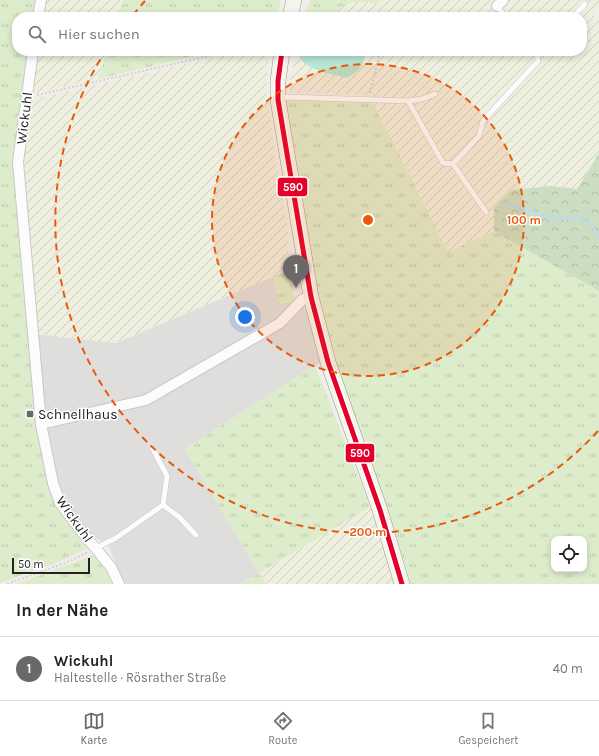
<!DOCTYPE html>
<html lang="de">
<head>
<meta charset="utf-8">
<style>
  :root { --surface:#fff; --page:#f6f6f6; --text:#222; --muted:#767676; --line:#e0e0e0; --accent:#6a6968 }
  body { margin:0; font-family:Karla,sans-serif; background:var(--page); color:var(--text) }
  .controls { position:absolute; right:12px; bottom:12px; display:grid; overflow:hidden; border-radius:8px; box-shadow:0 2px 6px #0003 }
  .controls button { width:36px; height:36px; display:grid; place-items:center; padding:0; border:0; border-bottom:1px solid var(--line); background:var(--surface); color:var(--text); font:20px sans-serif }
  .scale { position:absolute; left:12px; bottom:10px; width:78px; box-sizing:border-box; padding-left:4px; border:2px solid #222; border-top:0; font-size:11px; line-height:14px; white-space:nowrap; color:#222; -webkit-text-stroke:3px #fff; paint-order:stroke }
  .you { position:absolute; left:245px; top:317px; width:14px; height:14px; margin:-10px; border:3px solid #fff; border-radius:50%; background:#1a73e8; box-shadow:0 0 0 6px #1a73e833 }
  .badge { display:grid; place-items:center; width:26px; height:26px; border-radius:50%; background:var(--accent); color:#fff; font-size:13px; font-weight:700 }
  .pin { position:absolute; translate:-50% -33px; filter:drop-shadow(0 1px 2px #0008) }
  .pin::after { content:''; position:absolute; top:21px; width:14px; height:12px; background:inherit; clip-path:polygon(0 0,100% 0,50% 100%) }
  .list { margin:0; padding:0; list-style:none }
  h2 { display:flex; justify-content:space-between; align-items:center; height:52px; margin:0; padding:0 16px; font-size:17px }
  h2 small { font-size:13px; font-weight:400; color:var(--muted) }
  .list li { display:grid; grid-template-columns:26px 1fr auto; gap:12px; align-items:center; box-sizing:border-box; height:64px; padding:0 16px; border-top:1px solid var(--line) }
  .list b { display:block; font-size:15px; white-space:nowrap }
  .list p { margin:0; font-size:13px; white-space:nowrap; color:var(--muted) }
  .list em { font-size:13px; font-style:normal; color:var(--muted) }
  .icon { flex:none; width:22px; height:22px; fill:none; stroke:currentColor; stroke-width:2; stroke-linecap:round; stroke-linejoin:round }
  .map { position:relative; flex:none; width:599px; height:584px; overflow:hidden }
  .search { position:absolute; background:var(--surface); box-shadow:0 2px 6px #0003; left:12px; right:12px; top:12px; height:44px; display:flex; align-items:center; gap:10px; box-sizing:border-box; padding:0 14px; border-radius:16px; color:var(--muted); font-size:15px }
  .sheet { height:116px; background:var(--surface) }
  nav { display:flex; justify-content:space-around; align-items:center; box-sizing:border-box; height:56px; border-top:1px solid var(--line); background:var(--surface); font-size:11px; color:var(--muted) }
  nav a { display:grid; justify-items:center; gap:2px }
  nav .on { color:var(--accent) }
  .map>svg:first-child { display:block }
  .residential { fill:#dfdedc }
  .farmland { fill:url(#farmland-furrows) }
  .grass { fill:url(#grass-tufts); fill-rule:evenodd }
  .forest { fill:url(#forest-crowns) }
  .pitch { fill:#b7e6d2 }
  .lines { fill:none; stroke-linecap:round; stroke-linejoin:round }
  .stream { stroke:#bfdbe3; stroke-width:3 }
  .lane-casing { stroke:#c9c8c7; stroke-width:6 }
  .street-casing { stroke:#c9c8c7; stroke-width:12 }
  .secondary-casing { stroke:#999a82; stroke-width:16 }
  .path { stroke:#dccecd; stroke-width:2; stroke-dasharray:2 2; stroke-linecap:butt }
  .lane { stroke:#fdfcfc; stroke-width:5 }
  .street { stroke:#fdfcfc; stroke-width:10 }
  .secondary { stroke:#f4f4ed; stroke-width:15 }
  .bus-1-casing { stroke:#fff; stroke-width:8 }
  .bus-1 { stroke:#e4002b; stroke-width:5 }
  .ring { fill:none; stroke:#e8590c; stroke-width:2; stroke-dasharray:7 5 }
  .poi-dot { fill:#6a6968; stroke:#fff; stroke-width:1.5 }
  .labels { text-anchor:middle; stroke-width:3; stroke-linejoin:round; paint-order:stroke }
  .street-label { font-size:14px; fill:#222; stroke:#fff }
  .poi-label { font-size:14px; fill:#222; stroke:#fff; text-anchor:start }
  .centre { fill:#e8590c; stroke:#fff; stroke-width:2 }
  .ring-label { font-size:12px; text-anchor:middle; font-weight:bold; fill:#e8590c; stroke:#fff; stroke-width:3; stroke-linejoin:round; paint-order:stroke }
  .line-badge { stroke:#fff; stroke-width:1.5 }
  .badge-label { font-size:11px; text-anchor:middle; font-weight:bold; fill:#fff }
</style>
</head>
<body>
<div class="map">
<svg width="599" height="584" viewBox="0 0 599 584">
  <defs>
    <pattern id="farmland-furrows" width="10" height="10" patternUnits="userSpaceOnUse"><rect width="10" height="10" fill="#efefdf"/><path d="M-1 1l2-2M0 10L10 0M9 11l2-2" fill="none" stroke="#cdcdbf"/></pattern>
    <pattern id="grass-tufts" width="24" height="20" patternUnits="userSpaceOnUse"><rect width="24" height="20" fill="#ddeccb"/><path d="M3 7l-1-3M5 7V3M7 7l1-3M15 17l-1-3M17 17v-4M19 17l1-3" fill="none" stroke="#bdcaae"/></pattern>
    <pattern id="forest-crowns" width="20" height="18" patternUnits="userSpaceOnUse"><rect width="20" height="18" fill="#cbdec1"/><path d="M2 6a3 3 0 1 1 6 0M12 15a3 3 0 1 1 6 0" fill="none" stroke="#aebea6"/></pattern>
  </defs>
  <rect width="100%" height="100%" fill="#f0eeeb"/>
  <path class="residential" d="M 289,270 L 295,301 L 310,312 L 323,362 L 315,365 L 185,449 L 259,573 L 240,584 L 124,584 L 109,547 L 79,525 L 63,501 L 49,452 L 36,334 L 116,343 Z"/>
  <g class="farmland">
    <path d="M 45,0 L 123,0 L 118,17 L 43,17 Z"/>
    <path d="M 359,0 L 377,4 L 380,0 L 599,0 L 599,7 L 594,14 L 599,20 L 599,153 L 578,189 L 550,186 L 494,208 L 494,231 L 448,252 L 373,103 L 364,98 L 365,95 L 290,92 L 290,82 L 296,51 L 582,51 L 582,17 L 336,17 L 339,8 L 341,5 L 351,1 Z"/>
    <path d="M 37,51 L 107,51 L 98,79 L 36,93 L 32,85 Z"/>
    <path d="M 240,51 L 270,51 L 267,74 L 267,98 L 278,176 L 288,229 L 289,270 L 115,343 L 36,334 L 18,162 L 28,104 L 35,99 Z"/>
    <path d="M 370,507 L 385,538 L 398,584 L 267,584 L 259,573 Z"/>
  </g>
  <g class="grass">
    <path d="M 0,0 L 38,0 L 35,17 L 17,17 L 17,51 L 30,51 L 13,164 L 37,420 L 58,504 L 87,548 L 63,560 L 0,583 Z"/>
    <path d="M 123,0 L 281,0 L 277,17 L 118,17 Z"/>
    <path d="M 310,0 L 380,0 L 377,4 C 363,1 351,0 339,8 L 336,17 L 304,17 Z"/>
    <path d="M 107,51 L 216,51 L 98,79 Z"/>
    <path d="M 286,97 L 356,99 L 373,103 L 448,252 L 494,231 L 599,291 L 599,584 L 410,584 L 409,576 L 324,324 C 306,249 295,174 286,97 ZM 554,539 L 584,539 L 584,569 L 554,569 Z"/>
    <path d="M 289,270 L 295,301 L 280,305 L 272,278 Z"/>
    <path d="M 315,365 L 370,507 L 259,573 L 267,584 L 240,584 L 259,573 L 185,449 Z"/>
    <path d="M 94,555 L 98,558 L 114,584 L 16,584 Z"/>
  </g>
  <path class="forest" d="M 599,153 L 599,291 L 494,231 L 494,208 L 512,190 L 550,186 L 577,189 Z"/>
  <path class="pitch" d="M 298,51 L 364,51 C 367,64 358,72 347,78 C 333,74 299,70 298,51 Z"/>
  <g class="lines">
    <path class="stream" d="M 501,202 L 557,219 L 580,217 L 591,225 L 599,236"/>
    <defs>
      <g id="lane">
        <path d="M 497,6 L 506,17"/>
        <path d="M 573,17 L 585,4"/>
        <path d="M 279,99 L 286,97 L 408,101 L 422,99 L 435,94"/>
        <path d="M 408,101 L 443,163 L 453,164 L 479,136 L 483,121 L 538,61 L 537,51"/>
        <path d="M 453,164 L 486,212"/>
        <path d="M 163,505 L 179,517 L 196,535"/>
        <path d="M 96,548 L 116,538 L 163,505 L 167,476 L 153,449"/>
      </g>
      <g id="street">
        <path d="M 497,6 L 503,0"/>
        <path d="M 38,17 L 41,0"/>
        <path d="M 33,51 L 18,162 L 41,424 L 53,483 L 60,503 L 78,527 L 111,567 L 119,584"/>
        <path d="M 41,424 L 146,400 L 280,323 L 303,299 L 311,297"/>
      </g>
      <g id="secondary">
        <path d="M 290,17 L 294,0"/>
        <path d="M 282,51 L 278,81 L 278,100 L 311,297 L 328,362 L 380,510 L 402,584"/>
      </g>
    </defs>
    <use href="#lane" class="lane-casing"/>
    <use href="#street" class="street-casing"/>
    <use href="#secondary" class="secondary-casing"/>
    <g class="path">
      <path d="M 370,93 L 380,51"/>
      <path d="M 37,95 L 231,51"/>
      <path d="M 7,584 L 65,563 L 87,553"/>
    </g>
    <use href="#lane" class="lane"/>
    <use href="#street" class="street"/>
    <use href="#secondary" class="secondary"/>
    <defs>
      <path id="bus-1" d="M 282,51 L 278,81 L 278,100 L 311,297 L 328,362 L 380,510 L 402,584"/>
    </defs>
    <use href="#bus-1" class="bus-1-casing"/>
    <use href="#bus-1" class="bus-1"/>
  </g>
  <circle cx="368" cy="220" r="156" fill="#e8590c" fill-opacity=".12"/>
  <g class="ring">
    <circle cx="368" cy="220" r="156"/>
    <path d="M598 431A312 312 0 0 1 105 52M133 15A312 312 0 0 1 145 1"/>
  </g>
  <rect class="poi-dot" x="26" y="410" width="8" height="8" rx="2"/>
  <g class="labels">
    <g class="street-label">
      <text transform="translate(24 118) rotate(-83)" y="5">Wickuhl</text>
      <text transform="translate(75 519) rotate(55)" y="5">Wickuhl</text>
    </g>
    <g class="poi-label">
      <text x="38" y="419">Schnellhaus</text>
    </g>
  </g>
  <circle cx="368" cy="220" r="6" class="centre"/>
  <g class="ring-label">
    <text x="524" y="224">100 m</text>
    <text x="368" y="536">200 m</text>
  </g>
  <g class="line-badge">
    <rect x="277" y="177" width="31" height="20" rx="4" fill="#e4002b"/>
    <rect x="345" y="443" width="30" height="20" rx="4" fill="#e4002b"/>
  </g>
  <g class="badge-label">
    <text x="293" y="191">590</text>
    <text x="360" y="457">590</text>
  </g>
</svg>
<div class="controls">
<button><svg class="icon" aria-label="locate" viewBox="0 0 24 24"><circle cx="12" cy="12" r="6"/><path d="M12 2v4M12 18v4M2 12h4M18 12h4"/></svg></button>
</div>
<div class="scale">50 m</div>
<div class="you"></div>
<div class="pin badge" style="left:296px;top:288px">1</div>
<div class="search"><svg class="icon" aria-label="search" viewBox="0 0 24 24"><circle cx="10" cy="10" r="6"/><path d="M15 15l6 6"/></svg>Hier suchen</div>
</div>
<section class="sheet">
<h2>In der Nähe<small></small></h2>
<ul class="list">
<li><span class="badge">1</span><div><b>Wickuhl</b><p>Haltestelle · Rösrather Straße</p></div><em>40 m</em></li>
</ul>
</section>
<nav>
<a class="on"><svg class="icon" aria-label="map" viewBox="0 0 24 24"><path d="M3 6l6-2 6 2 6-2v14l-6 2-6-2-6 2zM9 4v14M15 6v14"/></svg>Karte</a>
<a><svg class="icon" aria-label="directions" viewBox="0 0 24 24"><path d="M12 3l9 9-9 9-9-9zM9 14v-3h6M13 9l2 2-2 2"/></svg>Route</a>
<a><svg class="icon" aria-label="saved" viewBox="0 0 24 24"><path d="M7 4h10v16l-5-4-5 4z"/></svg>Gespeichert</a>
</nav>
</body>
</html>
